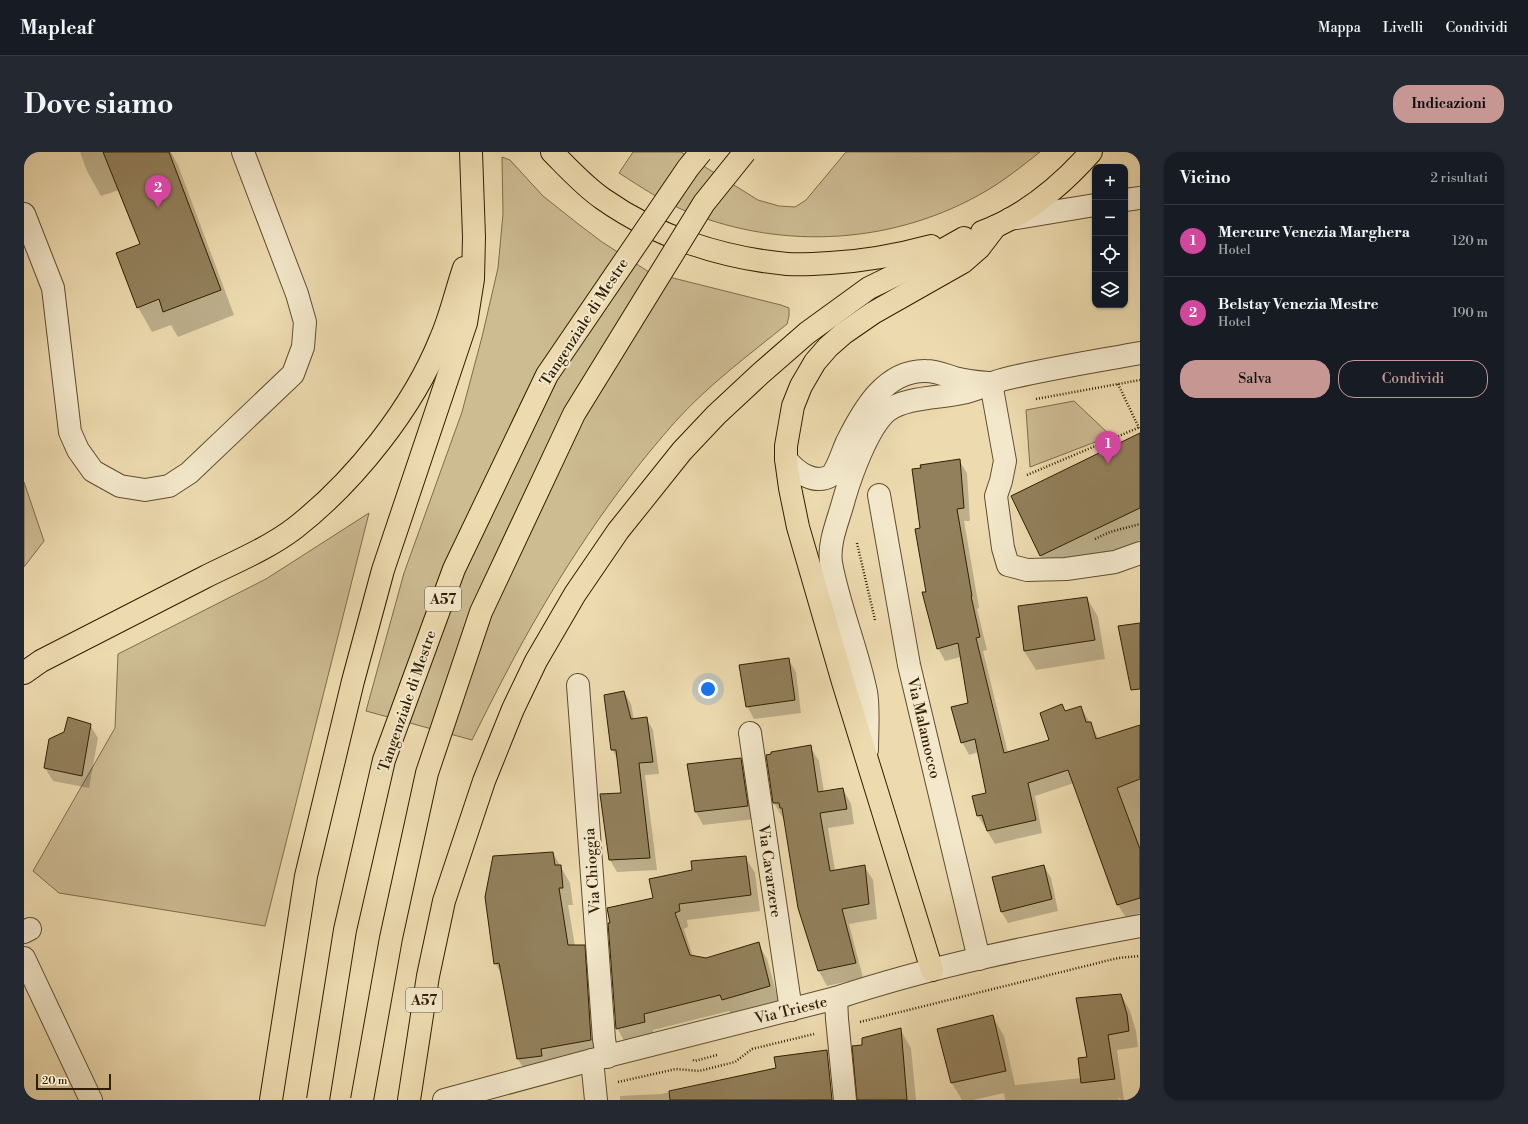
<!DOCTYPE html>
<html lang="it">
<head>
<meta charset="utf-8">
<style>
  :root { --surface:#171b24; --page:#242831; --text:#f1f3f6; --muted:#9ea1a6; --line:#363941; --accent:#c59692 }
  body { margin:0; font-family:"Libre Bodoni",serif; background:var(--page); color:var(--text) }
  .controls { position:absolute; right:12px; top:12px; display:grid; overflow:hidden; border-radius:8px; box-shadow:0 1px 3px #0004 }
  .controls button { width:36px; height:36px; display:grid; place-items:center; padding:0; border:0; border-bottom:1px solid var(--line); background:var(--surface); color:var(--text); font:20px sans-serif }
  .scale { position:absolute; left:12px; bottom:10px; width:75px; box-sizing:border-box; padding-left:4px; border:2px solid #301e02; border-top:0; font-size:11px; line-height:14px; white-space:nowrap; color:#301e02; -webkit-text-stroke:3px #f3e8cb; paint-order:stroke }
  .you { position:absolute; left:684px; top:537px; width:14px; height:14px; margin:-10px; border:3px solid #fff; border-radius:50%; background:#1a73e8; box-shadow:0 0 0 6px #1a73e833 }
  .badge { display:grid; place-items:center; width:26px; height:26px; border-radius:50%; background:var(--accent); color:#fff; font-size:13px; font-weight:700 }
  .pin { position:absolute; translate:-50% -33px; filter:drop-shadow(0 1px 2px #0008) }
  .pin::after { content:''; position:absolute; top:21px; width:14px; height:12px; background:inherit; clip-path:polygon(0 0,100% 0,50% 100%) }
  .list { margin:0; padding:0; list-style:none }
  h2 { display:flex; justify-content:space-between; align-items:center; height:52px; margin:0; padding:0 16px; font-size:17px }
  h2 small { font-size:13px; font-weight:400; color:var(--muted) }
  .list li { display:grid; grid-template-columns:26px 1fr auto; gap:12px; align-items:center; box-sizing:border-box; height:72px; padding:0 16px; border-top:1px solid var(--line) }
  .list b { display:block; font-size:15px; white-space:nowrap }
  .list p { margin:0; font-size:13px; white-space:nowrap; color:var(--muted) }
  .list em { font-size:13px; font-style:normal; color:var(--muted) }
  .actions { display:flex; gap:8px; padding:12px 16px }
  .actions a { flex:1; padding:9px 0; border:1px solid var(--accent); border-radius:16px; text-align:center; font-size:14px; color:var(--accent) }
  .actions .main { background:var(--accent); color:#111 }
  .icon { flex:none; width:22px; height:22px; fill:none; stroke:currentColor; stroke-width:2; stroke-linecap:round; stroke-linejoin:round }
  .map { position:relative; flex:none; width:1116px; height:948px; overflow:hidden; border-radius:16px }
  header { display:flex; align-items:center; gap:24px; box-sizing:border-box; height:56px; padding:0 20px; background:var(--surface); border-bottom:1px solid var(--line) }
  header strong { font-size:19px }
  nav { display:flex; gap:22px; margin-inline-start:auto; font-size:14px }
  .intro { display:flex; align-items:center; justify-content:space-between; box-sizing:border-box; height:96px; padding:0 24px }
  h1 { margin:0; font-size:28px }
  .button { padding:10px 18px; border-radius:16px; background:var(--accent); color:#111; font-size:14px; font-weight:700 }
  main { display:flex; gap:24px; padding:0 24px }
  aside { flex:1; background:var(--surface); border-radius:16px; box-shadow:0 1px 3px #0004 }
  .map>svg:first-child { display:block }
  .green { fill:#cdbb92; stroke:#7e6c4a }
  .shadow { fill:#0003 }
  .building { fill:#92805c; stroke:#301e02 }
  .lines { fill:none; stroke-linecap:round; stroke-linejoin:round }
  .minor-casing { stroke:#5f4d2d; stroke-width:24 }
  .highway-casing { stroke:#301e02; stroke-width:24 }
  .path { stroke:#301e02; stroke-width:2.5; stroke-dasharray:1 2; stroke-linecap:butt }
  .minor { stroke:#f3e8cb; stroke-width:22 }
  .highway { stroke:#eddbaf; stroke-width:22 }
  .highway-bridge-casing { stroke:#301e02; stroke-width:24; stroke-linecap:butt }
  .highway-bridge { stroke:#eddbaf; stroke-width:22 }
  .labels { text-anchor:middle; stroke-width:4; stroke-linejoin:round; paint-order:stroke }
  .shield { fill:#f3e8cb; stroke:#6a5b3e; stroke-width:1 }
  .shield-label { font-size:14px; font-weight:bold; fill:#301e02 }
  .street-label { font-size:15px; fill:#301e02; stroke:#f3e8cb }
</style>
</head>
<body>
<header>
<strong>Mapleaf</strong>
<nav><a>Mappa</a><a>Livelli</a><a>Condividi</a></nav>
</header>
<div class="intro"><h1>Dove siamo</h1><a class="button">Indicazioni</a></div>
<main>
<div class="map">
<svg width="1116" height="948" viewBox="0 0 1116 948">
  <rect width="100%" height="100%" fill="#eddbaf"/>
  <filter id="stains"><feTurbulence type="fractalNoise" baseFrequency=".005" numOctaves="4"/><feColorMatrix values="0 0 0 0 .2 0 0 0 0 .09 0 0 0 0 .02 0 0 0 .5 -.17"/></filter>
  <radialGradient id="worn" r=".72"><stop offset=".6" stop-color="#630" stop-opacity="0"/><stop offset="1" stop-color="#630" stop-opacity=".3"/></radialGradient>
  <g class="green">
    <path d="M 609,0 L 657,0 L 734,48 L 755,54 L 771,55 L 782,48 L 822,0 L 1016,0 C 998,14 981,28 962,39 C 872,92 760,99 664,60 C 639,50 617,35 595,21 Z"/>
    <path d="M 478,5 L 486,8 L 519,44 L 553,71 L 578,90 L 625,120 L 757,153 L 765,156 L 765,164 L 763,172 C 725,203 684,233 651,270 C 588,341 536,421 491,504 C 476,532 462,560 448,588 L 342,559 L 380,421 L 438,260 L 458,185 L 474,116 L 479,62 Z"/>
    <path d="M 1050,249 L 1087,284 L 1006,315 L 1002,258 Z"/>
    <path d="M 0,330 L 20,389 L 0,415 Z"/>
    <path d="M 345,361 L 241,774 L 35,741 L 9,719 L 91,576 L 94,502 L 242,427 Z"/>
  </g>
  <g class="shadow">
    <path d="M 56,0 L 147,0 L 154,13 L 210,163 L 154,185 L 147,173 L 128,180 L 114,155 L 117,92 L 95,38 L 77,44 L 63,19 Z"/>
    <path d="M 1116,282 L 1116,388 L 1032,429 L 1017,404 L 988,344 Z"/>
    <path d="M 935,308 L 943,321 L 946,369 L 940,369 L 955,456 L 953,457 L 963,498 L 959,499 L 984,601 L 1026,588 L 1041,560 L 1057,555 L 1075,587 L 1116,579 L 1116,761 L 1102,766 L 1094,753 L 1050,631 L 1011,644 L 1018,681 L 971,692 L 954,664 L 950,645 L 963,642 L 955,600 L 945,603 L 938,590 L 946,552 L 937,505 L 921,509 L 914,496 L 903,440 L 897,377 Z"/>
    <path d="M 1063,446 L 1074,465 L 1081,507 L 1012,518 L 1000,499 L 995,455 Z"/>
    <path d="M 764,507 L 772,520 L 777,561 L 730,567 L 723,554 Z"/>
    <path d="M 600,540 L 607,552 L 610,568 L 622,566 L 629,578 L 635,622 L 621,623 L 633,718 L 593,720 L 586,708 L 598,642 L 594,608 L 588,597 Z"/>
    <path d="M 66,573 L 74,586 L 65,636 L 29,629 L 21,616 Z"/>
    <path d="M 786,595 L 795,609 L 800,640 L 819,637 L 827,652 L 830,672 L 804,676 L 811,719 L 840,714 L 849,728 L 853,767 L 825,772 L 839,826 L 803,834 L 795,819 L 775,755 L 761,666 L 759,666 L 750,651 Z"/>
    <path d="M 716,607 L 724,620 L 731,667 L 679,673 L 672,660 L 664,613 Z"/>
    <path d="M 529,701 L 546,731 L 549,753 L 544,753 L 551,794 L 560,794 L 570,811 L 577,905 L 504,924 L 494,907 L 478,823 L 471,811 Z"/>
    <path d="M 721,705 L 731,721 L 736,759 L 663,768 L 664,775 L 660,777 L 669,805 L 682,807 L 734,791 L 743,807 L 755,850 L 708,864 L 705,859 L 629,878 L 629,886 L 602,892 L 593,876 L 630,747 L 669,718 Z"/>
    <path d="M 1020,714 L 1027,726 L 1034,759 L 984,771 L 977,759 Z"/>
    <path d="M 1097,843 L 1106,859 L 1112,879 L 1114,895 L 1093,898 L 1100,948 L 1097,948 L 1094,945 L 1095,948 L 981,948 L 980,941 L 949,948 L 938,948 L 928,931 L 914,878 L 969,865 L 980,884 L 991,933 L 1057,926 L 1065,906 Z"/>
    <path d="M 876,877 L 887,896 L 892,948 L 838,948 L 840,894 Z"/>
    <path d="M 796,900 L 805,916 L 808,948 L 596,948 L 596,944 L 637,942 L 753,917 Z"/>
  </g>
  <g class="building">
    <path d="M 79,0 L 145,0 L 197,138 L 139,160 L 135,147 L 113,156 L 92,101 L 116,92 Z"/>
    <path d="M 1116,281 L 1116,356 L 1016,404 L 987,344 Z"/>
    <path d="M 936,307 L 940,356 L 933,357 L 948,444 L 947,444 L 956,485 L 952,486 L 980,601 L 1025,588 L 1016,561 L 1038,552 L 1041,559 L 1057,554 L 1062,570 L 1067,570 L 1072,587 L 1116,573 L 1116,627 L 1093,636 L 1116,697 L 1116,746 L 1093,753 L 1044,618 L 1004,631 L 1012,668 L 963,679 L 958,663 L 953,664 L 948,644 L 962,641 L 951,587 L 937,591 L 927,555 L 944,551 L 934,491 L 913,497 L 898,440 L 902,440 L 891,377 L 896,376 L 888,317 L 897,316 L 896,313 Z"/>
    <path d="M 1063,445 L 1071,488 L 1000,499 L 994,454 Z"/>
    <path d="M 1116,471 L 1116,537 L 1107,538 L 1094,474 Z"/>
    <path d="M 765,506 L 771,548 L 722,555 L 715,513 Z"/>
    <path d="M 600,539 L 607,567 L 623,565 L 629,610 L 615,611 L 626,706 L 585,708 L 576,642 L 597,641 L 592,598 L 587,598 L 580,543 Z"/>
    <path d="M 44,565 L 67,572 L 58,624 L 20,616 L 25,587 L 40,580 Z"/>
    <path d="M 787,593 L 794,640 L 819,636 L 823,657 L 796,661 L 806,719 L 841,713 L 845,752 L 818,757 L 832,811 L 794,819 L 774,756 L 758,656 L 756,656 L 755,651 L 749,651 L 742,603 L 747,602 L 747,600 Z"/>
    <path d="M 717,606 L 724,654 L 671,660 L 663,612 Z"/>
    <path d="M 529,700 L 531,713 L 537,713 L 539,736 L 535,736 L 544,793 L 561,793 L 567,888 L 517,897 L 518,904 L 493,907 L 475,811 L 470,812 L 461,745 L 469,704 Z"/>
    <path d="M 722,704 L 727,743 L 655,752 L 656,759 L 651,761 L 666,803 L 682,806 L 735,790 L 746,834 L 698,848 L 696,843 L 620,862 L 621,870 L 592,877 L 584,771 L 586,771 L 583,756 L 629,746 L 625,727 L 668,718 L 667,709 Z"/>
    <path d="M 1020,713 L 1028,747 L 977,760 L 968,725 Z"/>
    <path d="M 1097,842 L 1103,862 L 1105,879 L 1084,883 L 1091,927 L 1057,931 L 1054,906 L 1063,905 L 1052,846 Z"/>
    <path d="M 969,863 L 982,919 L 927,931 L 913,877 Z"/>
    <path d="M 877,876 L 883,948 L 833,948 L 828,894 L 838,893 L 838,886 Z"/>
    <path d="M 803,898 L 808,948 L 646,948 L 645,939 L 752,916 L 750,905 Z"/>
  </g>
  <g class="lines">
    <defs>
      <g id="minor">
        <path d="M 1101,48 L 1116,46"/>
        <path d="M 0,62 L 29,136 L 46,280 L 54,298 L 69,319 L 96,334 L 121,338 L 145,334 L 165,321 L 269,222 L 279,195 L 281,170 L 273,142 L 219,0"/>
        <path d="M 986,67 L 1071,53"/>
        <path d="M 967,231 L 981,309 L 977,329 L 972,344 L 979,396 L 984,413 L 1003,418 L 1042,417 L 1091,410 L 1116,401"/>
        <path d="M 762,307 C 772,320 791,334 808,323 C 815,313 818,301 823,290 C 839,258 861,218 902,219 C 912,219 921,223 931,226 C 942,229 953,230 964,231"/>
        <path d="M 855,343 L 885,513 L 955,807"/>
        <path d="M 554,533 L 580,887 L 583,905"/>
        <path d="M 726,581 L 767,858"/>
        <path d="M 843,598 C 843,582 845,555 842,540 C 833,496 815,455 807,411 C 804,390 815,367 820,347 C 827,323 844,275 863,259 C 881,245 916,246 938,241 C 954,238 969,229 985,226 C 1028,216 1072,209 1116,201"/>
        <path d="M 0,780 L 6,777"/>
        <path d="M 0,806 L 67,948"/>
        <path d="M 812,846 L 813,867 L 821,948"/>
        <path d="M 568,908 L 572,948"/>
        <path d="M 420,948 L 568,908 L 812,846 C 911,813 1013,793 1116,774"/>
      </g>
      <g id="highway">
        <path d="M 528,0 C 544,16 560,34 579,47 C 633,85 698,106 763,112 C 777,113 792,112 806,111 C 840,109 874,103 907,94"/>
        <path d="M 958,80 C 1001,64 1037,34 1067,0"/>
        <path d="M 0,521 L 17,509 C 71,481 126,453 181,425 C 211,410 245,396 271,376 C 331,329 389,256 417,186 C 427,163 432,139 440,116"/>
        <path d="M 908,818 L 819,530 L 774,375 L 766,336 L 762,307 L 762,294 L 769,254 L 777,234 L 791,210 L 804,195 L 820,181 L 849,161 L 939,110 L 955,96 L 971,75"/>
        <path d="M 247,948 L 282,724 L 329,529 L 359,418 L 442,171 L 449,127 L 450,85 L 447,0"/>
        <path d="M 385,948 L 404,824 L 420,749 L 460,629 L 489,557 L 512,509 L 551,442 L 594,379 L 658,299 L 692,263 L 736,222 L 783,181 L 845,136 L 894,112 L 940,86"/>
      </g>
    </defs>
    <use href="#minor" class="minor-casing"/>
    <use href="#highway" class="highway-casing"/>
    <g class="path">
      <path d="M 1094,232 L 1115,276"/>
      <path d="M 1012,247 L 1116,228"/>
      <path d="M 1003,323 L 1116,275"/>
      <path d="M 1071,387 L 1086,380 L 1116,372"/>
      <path d="M 833,391 L 851,468"/>
      <path d="M 836,870 L 1094,806 L 1116,804"/>
      <path d="M 669,908 L 671,909 L 693,903"/>
      <path d="M 594,930 L 652,917 L 675,919 L 711,910 L 728,897 L 790,882"/>
    </g>
    <use href="#minor" class="minor"/>
    <use href="#highway" class="highway"/>
    <defs>
      <g id="highway-bridge">
        <path d="M 294,948 L 321,778 L 360,608 L 430,417 L 523,223 L 664,16 L 677,0"/>
        <path d="M 338,948 L 367,786 L 403,621 L 457,460 L 550,262 L 680,51 L 721,0"/>
      </g>
    </defs>
    <use href="#highway-bridge" class="highway-bridge-casing"/>
    <use href="#highway-bridge" class="highway-bridge"/>
  </g>
  <g class="labels">
    <g class="shield">
      <rect x="401" y="435" width="36" height="24" rx="3"/>
      <rect x="382" y="836" width="36" height="24" rx="3"/>
    </g>
    <g class="shield-label">
      <text x="419" y="452">A57</text>
      <text x="400" y="853">A57</text>
    </g>
    <g class="street-label">
      <text transform="translate(560 170) rotate(-57)" y="5">Tangenziale di Mestre</text>
      <text transform="translate(383 549) rotate(-71)" y="5">Tangenziale di Mestre</text>
      <text transform="translate(900 576) rotate(77)" y="5">Via Malamocco</text>
      <text transform="translate(568 719) rotate(-94)" y="5">Via Chioggia</text>
      <text transform="translate(746 719) rotate(82)" y="5">Via Cavarzere</text>
      <text transform="translate(767 858) rotate(-14)" y="5">Via Trieste</text>
    </g>
  </g>
  <rect width="100%" height="100%" filter="url(#stains)"/>
  <rect width="100%" height="100%" fill="url(#worn)"/>
</svg>
<div class="controls">
<button>+</button>
<button>−</button>
<button><svg class="icon" aria-label="locate" viewBox="0 0 24 24"><circle cx="12" cy="12" r="6"/><path d="M12 2v4M12 18v4M2 12h4M18 12h4"/></svg></button>
<button><svg class="icon" aria-label="layers" viewBox="0 0 24 24"><path d="M12 4l9 5-9 5-9-5zM3 14l9 5 9-5"/></svg></button>
</div>
<div class="scale">20 m</div>
<div class="you"></div>
<div class="pin badge" style="left:1084px;top:312px;background:#d1479c">1</div>
<div class="pin badge" style="left:134px;top:56px;background:#d1479c">2</div>
</div>
<aside>
<h2>Vicino<small>2 risultati</small></h2>
<ul class="list">
<li><span class="badge" style="background:#d1479c">1</span><div><b>Mercure Venezia Marghera</b><p>Hotel</p></div><em>120 m</em></li>
<li><span class="badge" style="background:#d1479c">2</span><div><b>Belstay Venezia Mestre</b><p>Hotel</p></div><em>190 m</em></li>
</ul>
<div class="actions"><a class="main">Salva</a><a>Condividi</a></div>
</aside>
</main>
</body>
</html>
